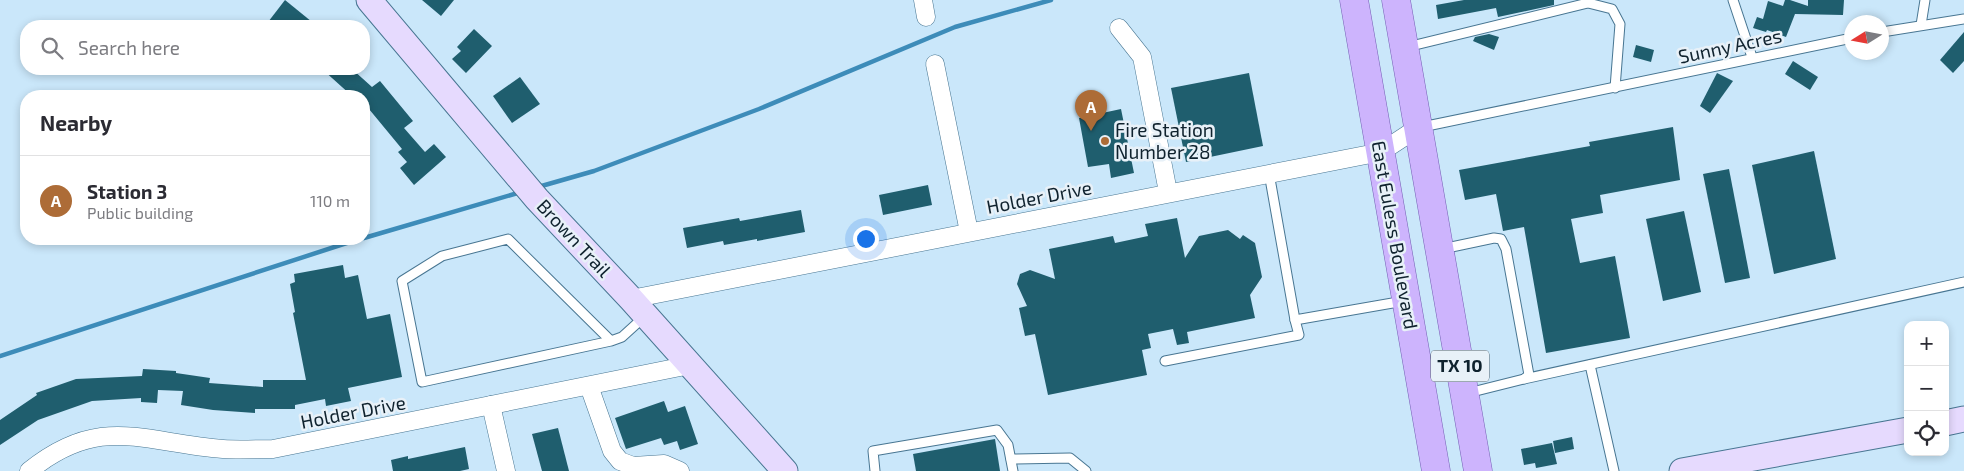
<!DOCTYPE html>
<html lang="en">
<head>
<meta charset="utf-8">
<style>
  :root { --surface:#fff; --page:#f2f2f3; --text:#2b2b33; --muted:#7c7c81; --line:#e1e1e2; --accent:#ad6c37 }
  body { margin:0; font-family:"Exo 2",sans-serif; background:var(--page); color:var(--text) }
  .controls { position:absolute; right:15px; bottom:15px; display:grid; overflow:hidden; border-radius:10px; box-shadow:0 2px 8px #0003 }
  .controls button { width:45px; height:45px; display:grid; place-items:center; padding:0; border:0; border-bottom:1px solid var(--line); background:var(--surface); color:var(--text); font:25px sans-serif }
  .compass { position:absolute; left:1844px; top:15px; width:45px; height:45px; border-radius:50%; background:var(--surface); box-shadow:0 2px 8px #0003; rotate:259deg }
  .you { position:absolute; left:865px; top:238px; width:18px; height:18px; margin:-12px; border:4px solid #fff; border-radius:50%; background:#1a73e8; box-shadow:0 0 0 8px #1a73e833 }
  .badge { display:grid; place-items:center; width:32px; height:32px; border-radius:50%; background:var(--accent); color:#fff; font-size:16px; font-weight:700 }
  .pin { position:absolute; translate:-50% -41px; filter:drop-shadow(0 1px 2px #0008) }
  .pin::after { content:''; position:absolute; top:26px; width:18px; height:15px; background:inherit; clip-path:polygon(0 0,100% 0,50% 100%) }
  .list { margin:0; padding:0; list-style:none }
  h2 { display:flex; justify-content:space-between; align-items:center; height:65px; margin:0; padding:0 20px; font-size:21px }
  h2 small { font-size:16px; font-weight:400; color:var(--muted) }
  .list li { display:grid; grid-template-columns:32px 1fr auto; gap:15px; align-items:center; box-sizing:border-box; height:90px; padding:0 20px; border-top:1px solid var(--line) }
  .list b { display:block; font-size:19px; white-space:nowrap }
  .list p { margin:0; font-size:16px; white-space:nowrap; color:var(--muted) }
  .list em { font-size:16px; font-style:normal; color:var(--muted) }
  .icon { flex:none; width:28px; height:28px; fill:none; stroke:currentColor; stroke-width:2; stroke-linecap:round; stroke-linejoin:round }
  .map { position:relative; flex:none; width:1964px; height:471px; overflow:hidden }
  .search { position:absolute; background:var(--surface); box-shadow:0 2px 8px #0003; left:20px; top:20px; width:350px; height:55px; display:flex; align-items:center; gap:12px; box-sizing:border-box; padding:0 18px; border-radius:20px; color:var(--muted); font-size:19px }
  .panel { position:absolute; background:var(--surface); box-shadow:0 2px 8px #0003; left:20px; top:90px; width:350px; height:155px; border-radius:20px }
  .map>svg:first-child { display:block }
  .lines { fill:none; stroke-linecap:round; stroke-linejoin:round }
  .stream { stroke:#3d8cb9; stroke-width:4.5 }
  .building { fill:#1f5e6e }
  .lane-casing { stroke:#487692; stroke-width:11 }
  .street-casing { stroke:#487692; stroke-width:19 }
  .secondary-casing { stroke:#487692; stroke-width:27 }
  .primary-casing { stroke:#7460b4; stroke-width:29 }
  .lane { stroke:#fff; stroke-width:9 }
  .street { stroke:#fff; stroke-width:18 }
  .secondary { stroke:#e6dafe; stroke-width:25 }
  .primary { stroke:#cdb4fd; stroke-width:28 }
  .poi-dot { fill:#ad6c37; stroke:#e8f1f8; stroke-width:2 }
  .labels { text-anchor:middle; stroke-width:5; stroke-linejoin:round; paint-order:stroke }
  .shield { fill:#e8f1f8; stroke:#50606b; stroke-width:1 }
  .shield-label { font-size:18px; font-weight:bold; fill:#0f222e }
  .street-label { font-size:19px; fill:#0f222e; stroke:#e8f1f8 }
  .poi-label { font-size:19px; fill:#0f222e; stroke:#e8f1f8; text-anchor:start }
</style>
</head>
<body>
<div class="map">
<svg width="1964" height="471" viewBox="0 0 1964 471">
  <rect width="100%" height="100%" fill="#cae7fa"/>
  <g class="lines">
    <g class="stream">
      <path d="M 538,187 L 594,171 L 759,109 L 955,27 L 1051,0"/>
      <path d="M 364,238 L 521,192"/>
      <path d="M 0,356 L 359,239"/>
    </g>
  </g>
  <g class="building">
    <path d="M 285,0 L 317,26 L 265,26 Z"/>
    <path d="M 422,0 L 454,0 L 441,16 Z"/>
    <path d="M 1464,0 L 1554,0 L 1554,5 L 1498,17 L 1496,8 L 1438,19 L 1436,5 Z"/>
    <path d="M 1785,0 L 1790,0 L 1808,6 L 1808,0 L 1844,0 L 1843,15 L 1795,14 L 1786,37 L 1767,30 L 1766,32 L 1753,28 L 1757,17 L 1763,19 L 1768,1 L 1783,6 Z"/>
    <path d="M 474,29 L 492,46 L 466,73 L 452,59 L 461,51 L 457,47 Z"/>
    <path d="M 1964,32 L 1964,61 L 1953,73 L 1940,60 Z"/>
    <path d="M 1489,34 L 1499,37 L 1494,50 L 1473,41 L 1475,37 Z"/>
    <path d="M 1636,45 L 1654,50 L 1651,62 L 1633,57 Z"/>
    <path d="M 1793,61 L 1818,77 L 1810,90 L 1785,74 Z"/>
    <path d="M 322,69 L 352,69 L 372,87 L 380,81 L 413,121 L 404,128 L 425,152 L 434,144 L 446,157 L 414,185 L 400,168 L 407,162 L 398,152 L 402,149 L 364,103 L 364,96 L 358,96 L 355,92 L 352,96 Z"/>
    <path d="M 1249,73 L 1263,146 L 1186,162 L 1171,88 Z"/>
    <path d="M 1717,73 L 1733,81 L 1710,113 L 1700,106 Z"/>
    <path d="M 520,77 L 540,104 L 512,123 L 493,96 Z"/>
    <path d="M 1121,109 L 1134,173 L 1111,178 L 1109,164 L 1088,167 L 1079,118 Z"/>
    <path d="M 1673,127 L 1680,180 L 1600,195 L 1603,213 L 1571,219 L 1580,263 L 1615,256 L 1630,338 L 1546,353 L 1524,227 L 1503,231 L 1496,194 L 1465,200 L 1459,170 L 1590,146 L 1589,142 Z"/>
    <path d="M 1814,151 L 1836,259 L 1774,274 L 1752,165 Z"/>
    <path d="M 1729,169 L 1750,278 L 1725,283 L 1703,174 Z"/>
    <path d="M 928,185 L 932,205 L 883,215 L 879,195 Z"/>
    <path d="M 801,210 L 805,232 L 757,241 L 757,239 L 724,245 L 723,241 L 687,248 L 683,228 L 739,218 L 740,221 Z"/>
    <path d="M 1684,211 L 1701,292 L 1663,301 L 1646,219 Z"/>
    <path d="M 1177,218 L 1185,258 L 1199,236 L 1228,230 L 1240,239 L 1243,235 L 1255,243 L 1262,277 L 1250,295 L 1255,318 L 1187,332 L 1189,343 L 1177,345 L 1173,329 L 1148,334 L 1151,348 L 1142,350 L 1147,375 L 1048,395 L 1035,334 L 1025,336 L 1019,308 L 1027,306 L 1017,284 L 1020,274 L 1030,270 L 1055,279 L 1049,249 L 1113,236 L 1115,243 L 1148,236 L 1145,224 Z"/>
    <path d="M 343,265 L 345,278 L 358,275 L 367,319 L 390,314 L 402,377 L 348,388 L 351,401 L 326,406 L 325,399 L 295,405 L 295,409 L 255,409 L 255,413 L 213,410 L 181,405 L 183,391 L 158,390 L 157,403 L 141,402 L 141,398 L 92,401 L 38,420 L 0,445 L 0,420 L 37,395 L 36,393 L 76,379 L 142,376 L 143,369 L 176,371 L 176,373 L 210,378 L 209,383 L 263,387 L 263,380 L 306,380 L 293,313 L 295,312 L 290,284 L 295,282 L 294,274 Z"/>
    <path d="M 664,401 L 668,412 L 685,406 L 698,444 L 680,450 L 677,441 L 664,445 L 661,438 L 626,449 L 615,418 Z"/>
    <path d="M 558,428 L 569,471 L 542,471 L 532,434 Z"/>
    <path d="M 1572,437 L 1574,449 L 1555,453 L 1553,441 Z"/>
    <path d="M 995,439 L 1000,471 L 916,471 L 913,454 Z"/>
    <path d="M 1552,443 L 1557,464 L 1536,468 L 1535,463 L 1524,465 L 1521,449 Z"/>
    <path d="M 465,447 L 469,469 L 460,471 L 393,471 L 391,460 L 408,456 L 408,459 Z"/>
  </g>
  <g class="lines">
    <defs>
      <g id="lane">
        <path d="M 1733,0 L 1752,57"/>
        <path d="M 1921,25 L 1925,0"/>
        <path d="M 1882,32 L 1964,19"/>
        <path d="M 1407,47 L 1588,3 L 1612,9 L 1620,24 L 1615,88"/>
        <path d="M 1422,127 L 1852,38"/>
        <path d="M 1269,173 L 1295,320 L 1404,301"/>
        <path d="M 1442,249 L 1494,238 L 1501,239 L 1506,249 L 1529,375 L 1524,379 L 1468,393"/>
        <path d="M 611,341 L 422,382 L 402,281 L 442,256 L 508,239 L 611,341 L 622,337 L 644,317"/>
        <path d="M 1165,361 L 1299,335 L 1295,320"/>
        <path d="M 1590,365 L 1614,471"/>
        <path d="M 1524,379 L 1964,282"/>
        <path d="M 1011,459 L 1070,458 L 1086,471"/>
        <path d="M 875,471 L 873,451 L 997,430 L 1008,445 L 1013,471"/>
      </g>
      <g id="street">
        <path d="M 923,0 L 926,17"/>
        <path d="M 1119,28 L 1142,57 L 1168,192"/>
        <path d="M 935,64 L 969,232"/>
        <path d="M 631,299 L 1381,152 L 1419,127"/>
        <path d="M 589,386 L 612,451 L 620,461 L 633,466 L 664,464 L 680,471"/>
        <path d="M 491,405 L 506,471"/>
        <path d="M 29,471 C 101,413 143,443 223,449 C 240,450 257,449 273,449 L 690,365"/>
      </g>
      <g id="secondary">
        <path d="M 369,0 L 537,199 L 631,299 L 785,471"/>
        <path d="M 1945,423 L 1964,419"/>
        <path d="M 1682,471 L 1908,430"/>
      </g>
      <g id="primary">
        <path d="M 1354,0 L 1436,471"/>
        <path d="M 1396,0 L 1478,471"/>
      </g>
    </defs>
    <use href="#lane" class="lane-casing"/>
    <use href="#street" class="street-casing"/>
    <use href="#secondary" class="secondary-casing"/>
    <use href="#primary" class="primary-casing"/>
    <use href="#lane" class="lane"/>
    <use href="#street" class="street"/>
    <use href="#secondary" class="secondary"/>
    <use href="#primary" class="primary"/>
  </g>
  <circle class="poi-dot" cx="1105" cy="141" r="5"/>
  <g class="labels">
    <rect class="shield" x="1431" y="350.5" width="58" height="31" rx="4"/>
    <g class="shield-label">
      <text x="1460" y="372">TX 10</text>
    </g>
    <g class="street-label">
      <text transform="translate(1730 46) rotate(-12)" y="7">Sunny Acres</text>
      <text transform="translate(1039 197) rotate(-11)" y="7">Holder Drive</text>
      <text transform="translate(1395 235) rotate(80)" y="7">East Euless Boulevard</text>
      <text transform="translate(574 238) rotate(47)" y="7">Brown Trail</text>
      <text transform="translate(353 412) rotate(-11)" y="7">Holder Drive</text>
    </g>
    <g class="poi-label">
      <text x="1115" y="137">Fire Station<tspan x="1115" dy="22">Number 28</tspan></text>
    </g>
  </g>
</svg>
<div class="controls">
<button>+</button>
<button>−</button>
<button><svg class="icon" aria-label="locate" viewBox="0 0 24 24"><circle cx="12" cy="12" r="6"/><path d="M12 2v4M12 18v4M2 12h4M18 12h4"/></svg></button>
</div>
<svg class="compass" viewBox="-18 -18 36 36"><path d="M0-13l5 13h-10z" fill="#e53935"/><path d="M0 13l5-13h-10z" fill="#7c7c81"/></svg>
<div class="you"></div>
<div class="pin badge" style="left:1091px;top:131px">A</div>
<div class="search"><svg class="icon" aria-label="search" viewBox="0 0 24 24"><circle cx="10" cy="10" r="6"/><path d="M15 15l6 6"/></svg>Search here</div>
<section class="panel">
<h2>Nearby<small></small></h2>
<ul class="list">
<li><span class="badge">A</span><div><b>Station 3</b><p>Public building</p></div><em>110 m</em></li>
</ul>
</section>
</div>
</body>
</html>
